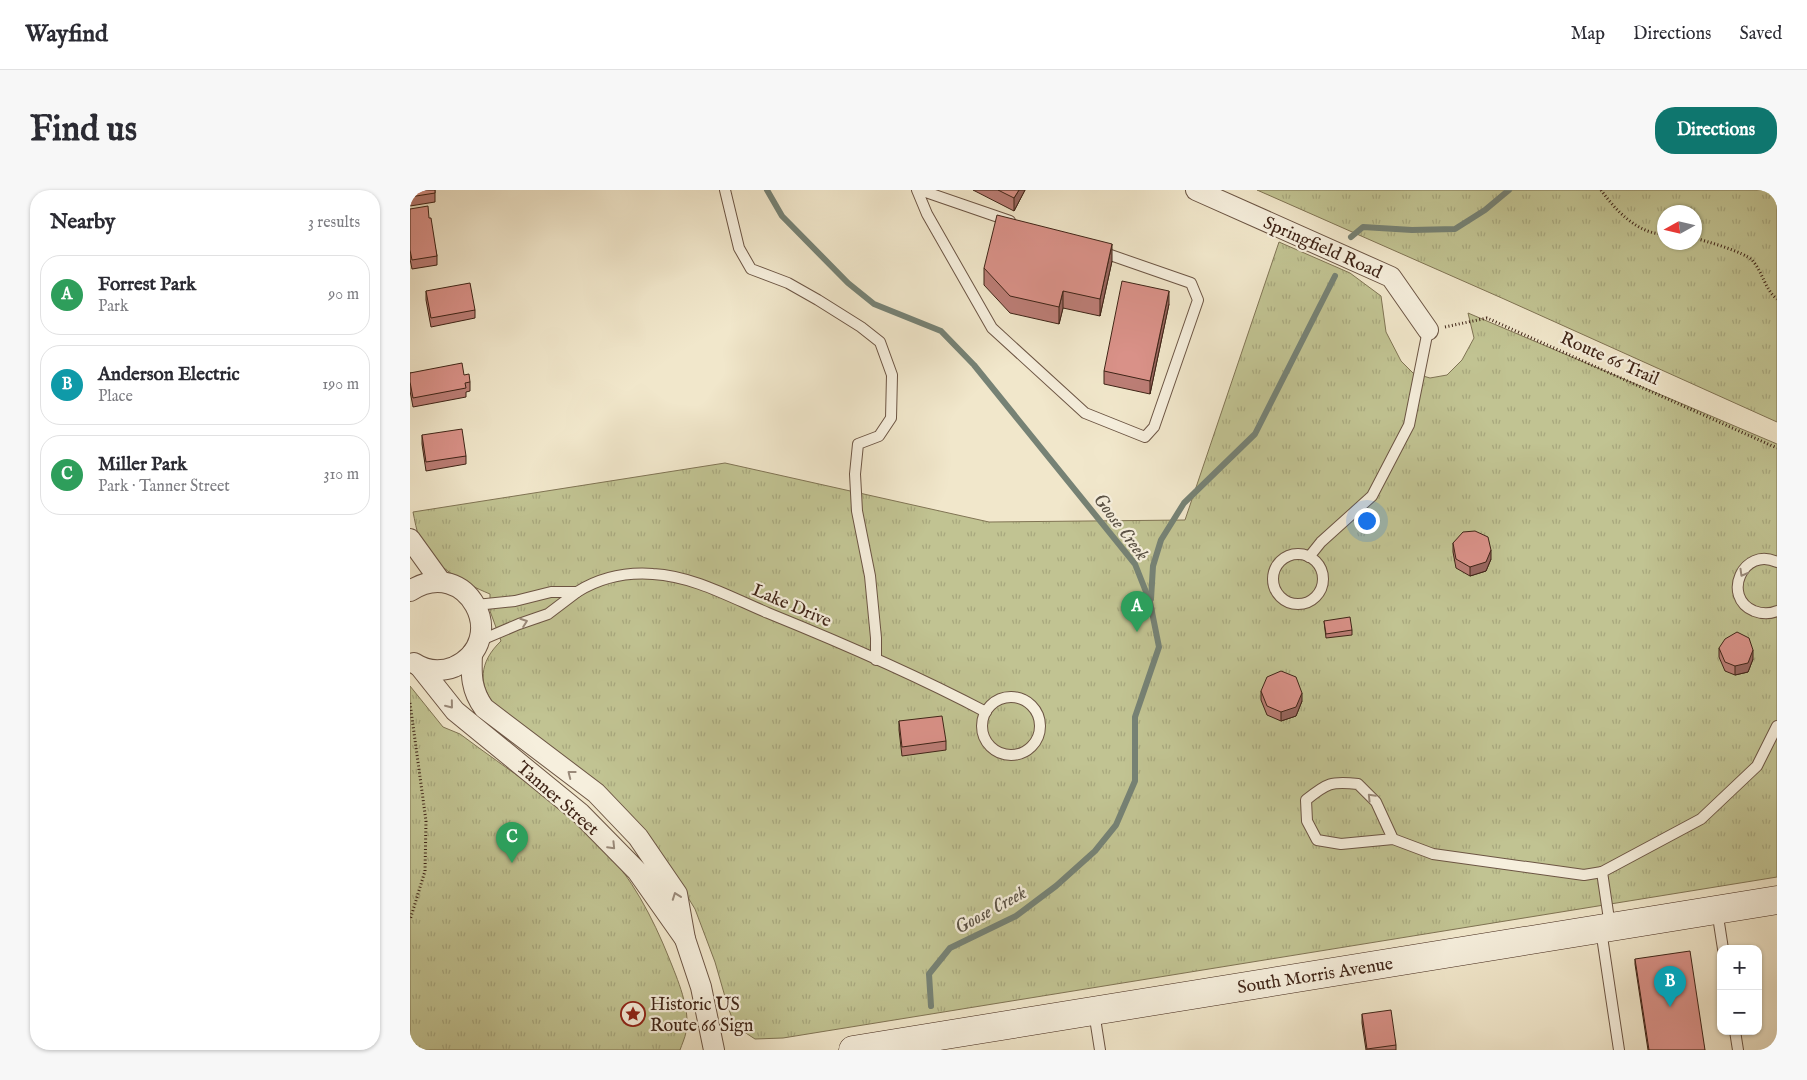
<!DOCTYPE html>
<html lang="en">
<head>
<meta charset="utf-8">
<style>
  :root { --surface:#fff; --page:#f7f7f7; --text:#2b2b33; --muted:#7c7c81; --line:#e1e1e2; --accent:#0f766e }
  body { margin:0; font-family:"IM FELL English",serif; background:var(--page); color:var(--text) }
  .controls { position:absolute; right:15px; bottom:15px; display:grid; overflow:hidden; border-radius:10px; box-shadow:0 1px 4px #0004 }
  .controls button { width:45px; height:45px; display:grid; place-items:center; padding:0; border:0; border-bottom:1px solid var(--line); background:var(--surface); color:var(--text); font:25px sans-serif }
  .compass { position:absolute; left:1247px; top:15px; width:45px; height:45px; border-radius:50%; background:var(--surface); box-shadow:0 1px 4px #0004; rotate:262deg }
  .you { position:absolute; left:956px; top:330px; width:18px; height:18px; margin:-12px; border:4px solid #fff; border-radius:50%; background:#1a73e8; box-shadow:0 0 0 8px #1a73e833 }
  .badge { display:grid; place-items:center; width:32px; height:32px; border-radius:50%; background:var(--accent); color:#fff; font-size:16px; font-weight:700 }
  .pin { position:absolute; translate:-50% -41px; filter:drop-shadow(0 1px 2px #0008) }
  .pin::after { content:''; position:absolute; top:26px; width:18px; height:15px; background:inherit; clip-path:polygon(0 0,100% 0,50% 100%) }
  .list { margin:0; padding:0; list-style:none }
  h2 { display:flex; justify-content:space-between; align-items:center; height:65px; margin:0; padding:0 20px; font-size:21px }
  h2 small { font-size:16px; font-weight:400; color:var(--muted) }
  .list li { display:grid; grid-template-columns:32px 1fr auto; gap:15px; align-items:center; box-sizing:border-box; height:80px; margin:0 10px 10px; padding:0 10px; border:1px solid var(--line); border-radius:20px }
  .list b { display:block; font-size:19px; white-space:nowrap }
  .list p { margin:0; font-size:16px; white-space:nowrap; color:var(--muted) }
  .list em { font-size:16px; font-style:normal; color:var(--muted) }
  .map { position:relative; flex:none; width:1367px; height:860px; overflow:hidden; border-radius:20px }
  header { display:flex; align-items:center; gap:30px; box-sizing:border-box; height:70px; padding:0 25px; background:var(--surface); border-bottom:1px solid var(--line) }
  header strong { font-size:24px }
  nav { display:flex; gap:28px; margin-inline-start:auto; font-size:18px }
  .intro { display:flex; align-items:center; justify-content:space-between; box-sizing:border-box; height:120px; padding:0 30px }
  h1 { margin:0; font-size:35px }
  .button { padding:12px 22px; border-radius:20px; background:var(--accent); color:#fff; font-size:18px; font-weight:700 }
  main { display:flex; gap:30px; padding:0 30px }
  aside { flex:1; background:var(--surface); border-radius:20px; box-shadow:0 1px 4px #0004 }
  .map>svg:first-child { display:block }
  .grass { fill:url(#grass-tufts); stroke:#807454; fill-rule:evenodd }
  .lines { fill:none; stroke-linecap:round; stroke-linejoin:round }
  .stream { stroke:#768275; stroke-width:6 }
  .lane-casing { stroke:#6c5544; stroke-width:12 }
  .street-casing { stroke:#6c5544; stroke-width:22 }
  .secondary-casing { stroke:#3f2417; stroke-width:29 }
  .path { stroke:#3f2417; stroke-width:3; stroke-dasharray:1 2.5; stroke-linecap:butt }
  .lane { stroke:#f6efdd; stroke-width:10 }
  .street { stroke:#f6efdd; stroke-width:20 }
  .secondary { stroke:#f6efdd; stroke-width:28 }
  .wall { fill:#bb7d75; stroke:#3f2417 }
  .shaded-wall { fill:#98665f; stroke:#3f2417 }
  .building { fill:#d99188; stroke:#3f2417 }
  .oneway { stroke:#9a8a7a }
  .labels { text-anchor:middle; stroke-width:4.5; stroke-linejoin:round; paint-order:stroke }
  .street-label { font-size:18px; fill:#3f2417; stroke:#f6efdd }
  .poi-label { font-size:18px; fill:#3f2417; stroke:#f6efdd; text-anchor:start }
  .water-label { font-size:19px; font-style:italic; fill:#5b5346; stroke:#f6efdd }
</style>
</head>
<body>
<header>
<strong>Wayfind</strong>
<nav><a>Map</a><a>Directions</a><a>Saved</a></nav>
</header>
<div class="intro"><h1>Find us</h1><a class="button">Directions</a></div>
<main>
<aside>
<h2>Nearby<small>3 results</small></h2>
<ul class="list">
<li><span class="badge" style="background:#2e9e5b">A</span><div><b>Forrest Park</b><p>Park</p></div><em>90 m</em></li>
<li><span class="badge" style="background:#0f9aa8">B</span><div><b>Anderson Electric</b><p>Place</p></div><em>190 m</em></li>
<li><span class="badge" style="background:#2e9e5b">C</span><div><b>Miller Park</b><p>Park · Tanner Street</p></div><em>310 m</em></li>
</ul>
</aside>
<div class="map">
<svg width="1367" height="860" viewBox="0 0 1367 860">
  <defs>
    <pattern id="grass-tufts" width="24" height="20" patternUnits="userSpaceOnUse" patternTransform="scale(1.25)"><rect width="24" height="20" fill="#c1c392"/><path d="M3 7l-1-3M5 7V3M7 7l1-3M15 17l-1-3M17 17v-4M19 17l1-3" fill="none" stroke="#a7a77d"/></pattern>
  </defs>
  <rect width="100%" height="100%" fill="#f1e7cb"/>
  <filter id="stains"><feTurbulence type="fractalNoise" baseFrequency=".004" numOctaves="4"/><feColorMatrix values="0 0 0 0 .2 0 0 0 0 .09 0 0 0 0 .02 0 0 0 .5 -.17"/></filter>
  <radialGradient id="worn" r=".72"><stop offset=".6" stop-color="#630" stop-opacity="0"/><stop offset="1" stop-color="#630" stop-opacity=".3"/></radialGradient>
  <g class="grass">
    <path d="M 847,0 L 1367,0 L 1367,232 L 1094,109 ZM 1284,22 L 1284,52 L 1254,52 L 1254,22 Z"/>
    <path d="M 869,52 L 940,83 L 971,106 L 976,142 L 991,171 L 1003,183 L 1020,188 L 1037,185 L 1052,170 L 1064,148 L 1058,123 L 1367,254 L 1367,687 L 373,848 L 345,849 L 325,836 L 318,817 L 305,772 L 285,719 L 249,660 L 204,608 L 87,518 C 67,495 69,472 91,451 L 80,421 L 80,404 C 53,393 23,376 10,349 C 6,340 5,331 3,322 L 315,273 L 579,332 L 775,330 Z"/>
    <path d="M 0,496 L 33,537 L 50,544 C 98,580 149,612 191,655 C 221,686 243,728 259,768 C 267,788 281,820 276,842 C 275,848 272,854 270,860 L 0,860 Z"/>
  </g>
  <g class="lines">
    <g class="stream">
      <path d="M 357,0 L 372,26 L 438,93 L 464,114 L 531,141 L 564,175 L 725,374 L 740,412 L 749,457 L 725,527 L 725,591 L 706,635 L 685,661 L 646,696 L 606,726 L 540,758 L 519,784 L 521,816"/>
      <path d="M 941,47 L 953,37 L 1002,40 L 1045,39 L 1075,20 L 1099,0"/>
      <path d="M 741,409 L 743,376 L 751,350 L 774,313 L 845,244 L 925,86"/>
    </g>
    <defs>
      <g id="lane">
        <path d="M 315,0 L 329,58 L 341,79 L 378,93 L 408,110 L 451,137 L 470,152 L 482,185 L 481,228 L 469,246 L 448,254 L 445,284 L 447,321 L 460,386 L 466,448 L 466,470"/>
        <path d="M 507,0 L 517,24 L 582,138 L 675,223 L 735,247 L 744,237 L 788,110 L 781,93 L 689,61"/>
        <path d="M 510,0 L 600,31"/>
        <circle cx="888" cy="389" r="25"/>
        <path d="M 899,367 L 911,352 L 962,306 L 999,235 L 1018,140"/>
        <path d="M 1367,372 C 1333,356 1311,407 1344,421 C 1352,424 1360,424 1367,421"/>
        <path d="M 167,402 C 191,387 216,382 243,384 C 283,386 322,408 358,423 C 432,453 506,485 576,522"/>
        <path d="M 66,415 L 105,411 L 141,402 L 167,402 L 138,424 L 109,434 L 69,451"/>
        <circle cx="601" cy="536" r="29"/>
        <path d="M 983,649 L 966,612 L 948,594 C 921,591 917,593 896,610 L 897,631 L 907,650 L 931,654 L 983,649 L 1023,664 L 1174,685 L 1192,682"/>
        <path d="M 1307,720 L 1313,759"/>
        <path d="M 1200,736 L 1192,682 L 1291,629 L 1347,576 L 1367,536"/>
        <path d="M 1191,740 L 1209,860"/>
        <path d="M 684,822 L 690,860"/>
        <path d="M 1325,841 L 1328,860"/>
      </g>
      <g id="street">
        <path d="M 786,0 L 981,87 L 1018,140"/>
        <path d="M 0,349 L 31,392"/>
        <path d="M 0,401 C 57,364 102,451 44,477 C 31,482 16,481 4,473"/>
        <path d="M 10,477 L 45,521 L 170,623 L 227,681 L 275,749 L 267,704 L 228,647 L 186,603 L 74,518 C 61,500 61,485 62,464"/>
        <path d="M 275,749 L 291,797 L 304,860"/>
      </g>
      <path id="secondary" d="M 443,860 L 1367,710"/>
    </defs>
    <use href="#lane" class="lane-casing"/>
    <use href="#street" class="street-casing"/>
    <use href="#secondary" class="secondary-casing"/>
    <g class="path">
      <path d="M 1191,0 C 1206,21 1228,44 1254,44"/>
      <path d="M 1284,48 C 1296,51 1334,62 1342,70 C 1353,82 1355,100 1367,109"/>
      <path d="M 1035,137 L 1077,128 L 1367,258"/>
      <path d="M 0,513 L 16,631 L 15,681 L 0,730"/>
    </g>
    <use href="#lane" class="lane"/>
    <use href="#street" class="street"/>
    <use href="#secondary" class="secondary"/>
  </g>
  <g class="wall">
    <path d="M 0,0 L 25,0 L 25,12 L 0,16 Z"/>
    <path d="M 563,0 L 615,0 L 604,21 Z"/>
    <path d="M 0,19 L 19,28 L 27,66 L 27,75 L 2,79 L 0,69 Z"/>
    <path d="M 702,71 L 690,126 L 653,118 L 649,134 L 600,123 L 574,95 L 574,78 Z"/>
    <path d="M 16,101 L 65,120 L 65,128 L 21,137 L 16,110 Z"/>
    <path d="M 759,114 L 740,204 L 694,194 L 694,181 Z"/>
    <path d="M 0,183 L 54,185 L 60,192 L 60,201 L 56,202 L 56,207 L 3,217 L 0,201 Z"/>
    <path d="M 12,245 L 56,266 L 56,274 L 16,281 L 12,254 Z"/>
    <path d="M 1043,353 L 1081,369 L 1076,381 L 1060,386 L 1046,378 L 1043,362 Z"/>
    <path d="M 914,431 L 942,440 L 942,445 L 916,448 Z"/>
    <path d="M 1309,458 L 1343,469 L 1338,482 L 1325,485 L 1315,481 L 1309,467 Z"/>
    <path d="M 851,501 L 892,511 L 886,526 L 871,531 L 857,525 L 851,510 Z"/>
    <path d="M 489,531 L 536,551 L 536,560 L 492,566 L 489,540 Z"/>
    <path d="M 1225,769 L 1295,860 L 1238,860 L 1225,774 Z"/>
    <path d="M 952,824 L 986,855 L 986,860 L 956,860 L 952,833 Z"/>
  </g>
  <g class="shaded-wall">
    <path d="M 609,0 L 615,0 L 604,21 L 604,8 Z"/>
    <path d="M 702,54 L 702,71 L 690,126 L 690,109 Z"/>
    <path d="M 653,101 L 653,118 L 649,134 L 649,117 Z"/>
    <path d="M 759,101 L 759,114 L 740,204 L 740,191 Z"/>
    <path d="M 1081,360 L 1081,369 L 1076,381 L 1060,386 L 1060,377 Z"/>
    <path d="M 1343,460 L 1343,469 L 1338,482 L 1325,485 L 1325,476 Z"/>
    <path d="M 892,503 L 892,511 L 886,526 L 871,531 L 871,522 Z"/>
  </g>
  <g class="building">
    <path d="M 0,0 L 25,0 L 25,3 L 0,7 Z"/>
    <path d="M 588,0 L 609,0 L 604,8 Z"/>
    <path d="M 18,16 L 19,28 L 21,28 L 27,66 L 2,70 L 0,60 L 0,19 Z"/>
    <path d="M 587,25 L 702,54 L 690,109 L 653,101 L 649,117 L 600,106 L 574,78 Z"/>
    <path d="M 712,91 L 759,101 L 740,191 L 694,181 Z"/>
    <path d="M 60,93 L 65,120 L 21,128 L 16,101 Z"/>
    <path d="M 52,173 L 54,185 L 59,184 L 60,192 L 55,193 L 56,198 L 3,208 L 0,192 L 0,183 Z"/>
    <path d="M 52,239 L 56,266 L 16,272 L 12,245 Z"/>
    <path d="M 1065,341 L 1078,347 L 1081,360 L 1076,372 L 1060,377 L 1046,369 L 1043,353 L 1053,342 Z"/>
    <path d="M 940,427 L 942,440 L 916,444 L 914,431 Z"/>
    <path d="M 1327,442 L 1339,448 L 1343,460 L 1338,473 L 1325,476 L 1315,472 L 1309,458 L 1315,449 Z"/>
    <path d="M 871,481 L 886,487 L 892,503 L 886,517 L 871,522 L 857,516 L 851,501 L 857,487 Z"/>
    <path d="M 532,526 L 536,551 L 492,557 L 489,531 Z"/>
    <path d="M 1280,761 L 1295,860 L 1239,860 L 1225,769 Z"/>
    <path d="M 981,820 L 986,855 L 957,859 L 952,824 Z"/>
  </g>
  <defs><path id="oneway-chevron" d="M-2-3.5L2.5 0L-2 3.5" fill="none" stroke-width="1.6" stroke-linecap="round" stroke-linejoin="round" transform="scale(1.25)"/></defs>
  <g class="oneway">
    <use href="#oneway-chevron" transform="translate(1333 383) rotate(120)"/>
    <use href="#oneway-chevron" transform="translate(114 432) rotate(-20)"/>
    <use href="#oneway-chevron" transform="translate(40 515) rotate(51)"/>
    <use href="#oneway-chevron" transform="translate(161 584) rotate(-142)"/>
    <use href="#oneway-chevron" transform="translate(961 607) rotate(-134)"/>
    <use href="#oneway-chevron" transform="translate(202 656) rotate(46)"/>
    <use href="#oneway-chevron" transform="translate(266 706) rotate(-110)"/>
  </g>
  <defs>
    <symbol id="sight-ring" viewBox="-11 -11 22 22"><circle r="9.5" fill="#f6efdd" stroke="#8f2418" stroke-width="1.5"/><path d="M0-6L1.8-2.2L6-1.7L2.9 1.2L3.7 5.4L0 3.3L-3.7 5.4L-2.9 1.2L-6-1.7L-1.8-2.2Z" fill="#8f2418"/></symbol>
  </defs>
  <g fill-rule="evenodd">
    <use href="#sight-ring" x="209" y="810" width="28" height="28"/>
  </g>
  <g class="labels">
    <g class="street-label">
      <text transform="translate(913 57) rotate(24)" y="6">Springfield Road</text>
      <text transform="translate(1200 168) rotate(24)" y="6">Route 66 Trail</text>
      <text transform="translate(382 415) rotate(23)" y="6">Lake Drive</text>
      <text transform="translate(148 608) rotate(41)" y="6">Tanner Street</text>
      <text transform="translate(905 785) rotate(-9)" y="6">South Morris Avenue</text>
    </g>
    <g class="poi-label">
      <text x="240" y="820">Historic US<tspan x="240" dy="21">Route 66 Sign</tspan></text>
    </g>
    <g class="water-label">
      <text transform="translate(712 336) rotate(53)" y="7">Goose Creek</text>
      <text transform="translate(580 719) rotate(-29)" y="7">Goose Creek</text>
    </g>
  </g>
  <rect width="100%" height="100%" filter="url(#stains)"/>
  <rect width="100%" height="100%" fill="url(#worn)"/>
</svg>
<div class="controls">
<button>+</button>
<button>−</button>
</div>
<svg class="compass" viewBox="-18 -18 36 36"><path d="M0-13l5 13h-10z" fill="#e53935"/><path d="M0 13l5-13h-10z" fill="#7c7c81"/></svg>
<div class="you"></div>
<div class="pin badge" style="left:727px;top:442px;background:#2e9e5b">A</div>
<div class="pin badge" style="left:1260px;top:817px;background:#0f9aa8">B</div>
<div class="pin badge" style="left:102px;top:673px;background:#2e9e5b">C</div>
</div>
</main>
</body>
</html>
